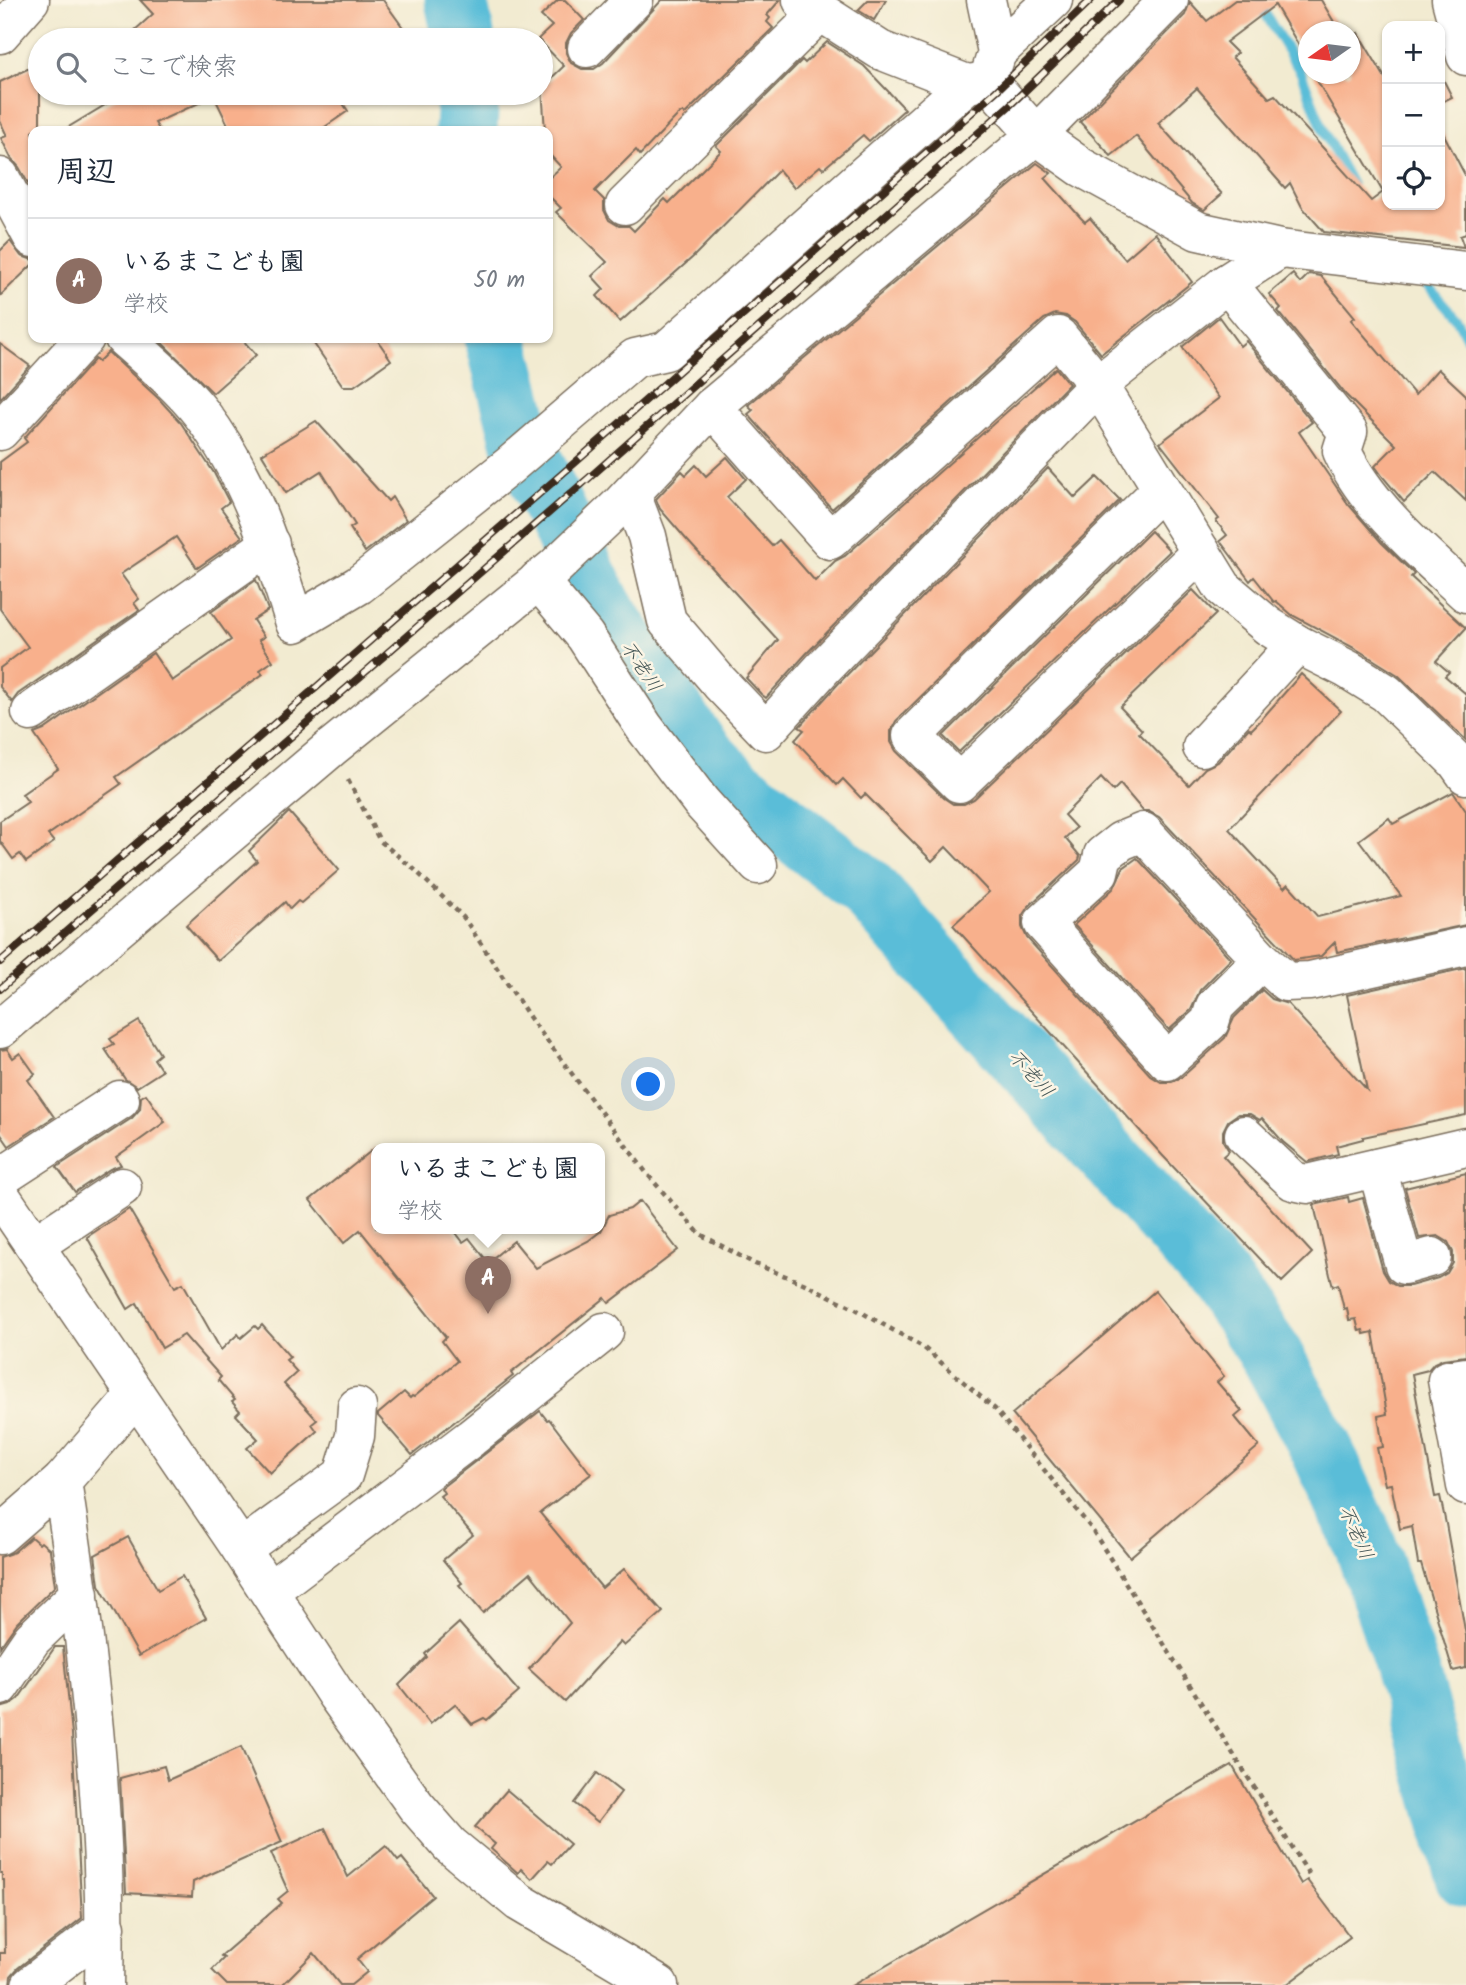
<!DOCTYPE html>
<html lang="ja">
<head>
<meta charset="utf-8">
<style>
  :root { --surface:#fff; --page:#f6f6f7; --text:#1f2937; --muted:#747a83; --line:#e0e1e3; --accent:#d1495b }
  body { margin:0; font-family:Kalam,"Klee One",sans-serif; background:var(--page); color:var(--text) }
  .controls { position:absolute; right:21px; top:21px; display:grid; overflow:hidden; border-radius:14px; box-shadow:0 2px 5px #0004 }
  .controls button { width:63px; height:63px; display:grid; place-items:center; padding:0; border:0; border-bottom:2px solid var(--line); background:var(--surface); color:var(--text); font:35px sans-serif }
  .compass { position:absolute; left:1298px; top:21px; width:63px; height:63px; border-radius:50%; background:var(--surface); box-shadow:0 2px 5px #0004; rotate:256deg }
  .you { position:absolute; left:649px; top:1085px; width:24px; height:24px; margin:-18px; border:5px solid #fff; border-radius:50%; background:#1a73e8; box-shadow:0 0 0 10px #1a73e833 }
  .badge { display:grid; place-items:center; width:46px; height:46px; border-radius:50%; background:var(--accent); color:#fff; font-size:23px; font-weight:700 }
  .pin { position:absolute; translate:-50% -58px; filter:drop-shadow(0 2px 4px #0008) }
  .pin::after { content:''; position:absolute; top:37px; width:24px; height:21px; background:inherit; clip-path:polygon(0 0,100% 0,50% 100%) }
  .popup { position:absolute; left:371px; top:1143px; width:234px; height:91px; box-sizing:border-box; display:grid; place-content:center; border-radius:14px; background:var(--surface); filter:drop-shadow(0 2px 5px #0005); font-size:23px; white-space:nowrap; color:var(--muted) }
  .popup b { font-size:26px; color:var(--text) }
  .popup::after { content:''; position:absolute; left:50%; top:100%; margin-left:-14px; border:14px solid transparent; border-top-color:var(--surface) }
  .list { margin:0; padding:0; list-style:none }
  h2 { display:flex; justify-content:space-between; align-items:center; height:91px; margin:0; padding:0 28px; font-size:30px }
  h2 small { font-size:23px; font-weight:400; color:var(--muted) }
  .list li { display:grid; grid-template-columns:46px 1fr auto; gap:21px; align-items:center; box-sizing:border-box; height:126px; padding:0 28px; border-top:2px solid var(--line) }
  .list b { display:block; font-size:26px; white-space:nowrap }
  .list p { margin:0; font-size:23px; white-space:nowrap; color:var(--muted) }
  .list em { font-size:23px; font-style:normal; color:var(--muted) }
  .icon { flex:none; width:38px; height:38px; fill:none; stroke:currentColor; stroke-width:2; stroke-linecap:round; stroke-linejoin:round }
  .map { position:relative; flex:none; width:1466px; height:1985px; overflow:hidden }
  .search { position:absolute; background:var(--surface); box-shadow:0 2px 5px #0004; left:28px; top:28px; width:525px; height:77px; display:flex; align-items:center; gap:18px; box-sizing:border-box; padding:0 24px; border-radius:38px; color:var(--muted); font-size:26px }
  .panel { position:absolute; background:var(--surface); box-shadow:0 2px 5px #0004; left:28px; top:126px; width:525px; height:217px; border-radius:14px }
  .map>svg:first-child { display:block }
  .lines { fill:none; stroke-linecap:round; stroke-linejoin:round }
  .stream { stroke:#5abdd8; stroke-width:10 }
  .river { stroke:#5abdd8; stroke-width:63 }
  .building { fill:#f8b08c }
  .minor-casing { stroke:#7b6e5d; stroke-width:41 }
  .path { stroke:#7b6e5d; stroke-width:4.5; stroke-dasharray:5 5; stroke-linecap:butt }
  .minor { stroke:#fff; stroke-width:38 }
  .rail-casing { stroke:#3b2a1e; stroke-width:8 }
  .rail { stroke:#fcf5e5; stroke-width:5; stroke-dasharray:16; stroke-linecap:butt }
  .labels { text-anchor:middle; stroke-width:5; stroke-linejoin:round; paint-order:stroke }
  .water-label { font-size:19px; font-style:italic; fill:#445656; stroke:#fcf5e5 }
</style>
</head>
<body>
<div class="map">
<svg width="1466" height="1985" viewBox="0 0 1466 1985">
  <rect width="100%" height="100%" fill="#fcf5e5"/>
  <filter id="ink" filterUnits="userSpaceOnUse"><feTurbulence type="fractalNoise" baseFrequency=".0143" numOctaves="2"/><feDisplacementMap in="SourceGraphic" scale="14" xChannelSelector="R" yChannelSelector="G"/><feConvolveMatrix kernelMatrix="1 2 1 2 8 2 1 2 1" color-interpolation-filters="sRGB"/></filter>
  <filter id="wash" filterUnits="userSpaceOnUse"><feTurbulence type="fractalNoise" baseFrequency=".00686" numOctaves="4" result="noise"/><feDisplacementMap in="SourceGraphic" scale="28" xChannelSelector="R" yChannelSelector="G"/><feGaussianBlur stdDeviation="1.57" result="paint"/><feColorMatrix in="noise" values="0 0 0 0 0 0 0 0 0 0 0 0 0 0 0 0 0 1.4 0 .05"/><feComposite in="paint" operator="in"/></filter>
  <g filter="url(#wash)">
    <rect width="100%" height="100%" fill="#f2ebd1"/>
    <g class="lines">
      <g class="stream">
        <path d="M 1260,0 L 1263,10 L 1301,73 L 1325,134 L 1352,185"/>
        <path d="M 1419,276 L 1456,318 L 1466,337"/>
      </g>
      <g class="river">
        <path d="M 456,0 L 464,40"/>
        <path d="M 466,131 L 468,93"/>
        <path d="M 496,338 L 523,443 L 585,574 L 603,609 L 699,750 L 730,782 L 865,887 L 1217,1277 L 1271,1354 L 1321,1448 L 1366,1547 L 1405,1663 L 1466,1876"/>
      </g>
    </g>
    <g id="blocks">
      <g class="building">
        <path d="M 140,0 L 383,0 L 412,40 L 124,40 L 153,14 Z"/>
        <path d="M 558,0 L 565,0 L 584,20 L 571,33 L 566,43 L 566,53 L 571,63 L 582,69 L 594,69 L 603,63 L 662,0 L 780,0 L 767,15 L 770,18 L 767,22 L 773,28 L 685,114 L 683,112 L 677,116 L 640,155 L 636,150 L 595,191 L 604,200 L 604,210 L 609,220 L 619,226 L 629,226 L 634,231 L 665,199 L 669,203 L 721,151 L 716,146 L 802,60 L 805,63 L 827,42 L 864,66 L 905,109 L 869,141 L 863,135 L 823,169 L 820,166 L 794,188 L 779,170 L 693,257 L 620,322 L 597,296 L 604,289 L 592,276 L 607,262 L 556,212 L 561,208 L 548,195 L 548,179 L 561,167 L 548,153 L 548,131 L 545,131 L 542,87 L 564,66 L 538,39 L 552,26 L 541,16 Z"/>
        <path d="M 868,0 L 886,0 L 874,20 L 858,10 Z"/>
        <path d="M 1235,0 L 1321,0 L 1340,32 L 1308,32 L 1308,61 L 1275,5 L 1226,42 L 1237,53 L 1232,57 L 1269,98 L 1275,95 L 1371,201 L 1383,192 L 1313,74 L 1350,74 L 1350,38 L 1358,33 L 1387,81 L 1387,205 L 1440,205 L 1440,127 L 1466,177 L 1466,234 L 1460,236 L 1464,247 L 1324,232 L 1302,207 L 1290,183 L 1285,188 L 1197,88 L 1158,123 L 1222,194 L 1204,210 L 1192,203 L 1136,136 L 1111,156 L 1080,122 L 1185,15 L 1190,2 L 1207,21 Z"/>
        <path d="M 40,63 L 40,131 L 33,131 L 33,192 L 19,167 L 11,158 L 1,138 L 7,136 L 0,121 L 0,82 Z"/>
        <path d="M 1440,73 L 1452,97 L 1440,103 Z"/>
        <path d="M 125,93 L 336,93 L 348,111 L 319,131 L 231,131 L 214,96 L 155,123 L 160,131 L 62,131 Z"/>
        <path d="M 1037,163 L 1051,173 L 1045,178 L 1081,218 L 1085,222 L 1090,218 L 1125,259 L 1155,233 L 1192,282 L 1101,354 L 1075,322 L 1066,316 L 1055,314 L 1044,319 L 832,509 L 748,414 L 753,410 L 748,405 Z"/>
        <path d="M 10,241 L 21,256 L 33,260 L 33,264 L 0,296 L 0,251 Z"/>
        <path d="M 1293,274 L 1300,283 L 1309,274 L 1321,276 L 1355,317 L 1351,320 L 1415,395 L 1438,369 L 1466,395 L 1466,501 L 1435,472 L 1404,502 L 1383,477 L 1375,466 L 1396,445 L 1346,395 L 1278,311 L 1281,308 L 1269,294 Z"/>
        <path d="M 1219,317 L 1240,346 L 1246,341 L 1312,422 L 1299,432 L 1348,504 L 1381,542 L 1414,574 L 1411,577 L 1466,628 L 1436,661 L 1449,672 L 1445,676 L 1466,694 L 1466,740 L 1398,675 L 1358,650 L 1292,615 L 1276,601 L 1274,602 L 1254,577 L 1250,581 L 1220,541 L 1227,535 L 1216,521 L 1219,519 L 1160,443 L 1219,398 L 1182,347 Z"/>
        <path d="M 157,338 L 241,338 L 256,355 L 213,393 Z"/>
        <path d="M 310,338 L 376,338 L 391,360 L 354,386 L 343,386 Z"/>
        <path d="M 0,344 L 30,366 L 0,399 Z"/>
        <path d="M 108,352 L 159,399 L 181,423 L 214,473 L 229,502 L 221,508 L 242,537 L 197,568 L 176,537 L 121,574 L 139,599 L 134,603 L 139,610 L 18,694 L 12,702 L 0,687 L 0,668 L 28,647 L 0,609 L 0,462 L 27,442 L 24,438 L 95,359 L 98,362 Z"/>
        <path d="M 1056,368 L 1069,384 L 806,654 L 766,698 L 761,694 L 746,678 L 778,640 L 686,539 L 660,509 L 656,499 L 682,471 L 686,475 L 696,465 L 706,476 L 727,457 L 746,479 L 727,497 L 772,546 L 779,540 L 815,581 L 835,561 L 845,556 Z"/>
        <path d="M 316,421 L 388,501 L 392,497 L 406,520 L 365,552 L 350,528 L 355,525 L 321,471 L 286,493 L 262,454 Z"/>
        <path d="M 1048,468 L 1075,498 L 1097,477 L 1120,500 L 896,721 L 891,731 L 891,742 L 896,751 L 944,798 L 953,804 L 964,804 L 974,799 L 1193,590 L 1216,614 L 1120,707 L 1142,730 L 1139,733 L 1189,785 L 1205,768 L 1218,762 L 1249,728 L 1251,730 L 1260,721 L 1301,674 L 1341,711 L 1229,829 L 1284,888 L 1288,884 L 1318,917 L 1401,896 L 1359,840 L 1389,818 L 1393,824 L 1453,792 L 1466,811 L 1466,925 L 1337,952 L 1335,942 L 1321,956 L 1294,960 L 1159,817 L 1148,811 L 1143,811 L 1120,784 L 1113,791 L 1101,778 L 1064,815 L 1076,828 L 1065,838 L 1080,856 L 1079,860 L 1028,907 L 1022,916 L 1022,927 L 1027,938 L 1151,1076 L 1161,1082 L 1172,1082 L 1182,1077 L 1225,1038 L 1234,1018 L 1262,990 L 1272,999 L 1288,1004 L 1367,1090 L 1347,995 L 1466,968 L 1466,1115 L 1363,1137 L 1363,1139 L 1336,1146 L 1338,1154 L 1307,1162 L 1283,1142 L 1262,1118 L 1260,1120 L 1250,1114 L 1238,1114 L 1228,1121 L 1223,1131 L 1223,1141 L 1229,1151 L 1223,1156 L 1312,1253 L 1282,1282 L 1163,1156 L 953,925 L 989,892 L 946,847 L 932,861 L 865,794 L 861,798 L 843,779 L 837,785 L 795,740 L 804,730 L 799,727 L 838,684 Z"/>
        <path d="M 1151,531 L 1170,551 L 959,752 L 943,736 Z"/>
        <path d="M 256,580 L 268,610 L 253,620 L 264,637 L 259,640 L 273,661 L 260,670 L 263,674 L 116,777 L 121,784 L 48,835 L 54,842 L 26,862 L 20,854 L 13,859 L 0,841 L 0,821 L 28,802 L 22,794 L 58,769 L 34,734 L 44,730 L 153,653 L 172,681 L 231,640 L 211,612 Z"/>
        <path d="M 289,812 L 339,870 L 301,903 L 298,901 L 290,909 L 285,902 L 218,961 L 186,925 L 257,861 L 249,851 Z"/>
        <path d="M 1137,858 L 1231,959 L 1200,990 L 1191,1010 L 1169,1030 L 1074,925 L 1114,888 L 1123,868 Z"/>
        <path d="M 139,1021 L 160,1054 L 154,1059 L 162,1071 L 137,1087 L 125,1079 L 105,1049 L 114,1044 L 110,1039 Z"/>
        <path d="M 7,1049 L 13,1058 L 20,1053 L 35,1074 L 28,1080 L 54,1117 L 9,1146 L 0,1133 L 0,1050 Z"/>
        <path d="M 146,1094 L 165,1122 L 116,1157 L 121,1165 L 110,1169 L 75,1192 L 57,1167 L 132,1118 L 140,1109 L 141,1097 Z"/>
        <path d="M 376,1147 L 376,1228 L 452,1228 L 463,1242 L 469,1238 L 488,1262 L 514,1241 L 536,1268 L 588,1241 L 601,1231 L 609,1215 L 630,1209 L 640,1201 L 678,1250 L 609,1303 L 605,1298 L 511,1373 L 513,1376 L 412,1455 L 378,1416 L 378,1414 L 404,1392 L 410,1398 L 412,1396 L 414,1397 L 457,1361 L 442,1341 L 446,1337 L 360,1230 L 344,1243 L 310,1200 Z"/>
        <path d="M 1466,1173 L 1466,1356 L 1443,1359 L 1434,1363 L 1428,1370 L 1412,1374 L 1435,1497 L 1440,1496 L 1446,1524 L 1466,1636 L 1466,1668 L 1453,1671 L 1421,1564 L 1418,1564 L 1412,1526 L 1400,1529 L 1391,1484 L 1385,1485 L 1377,1448 L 1383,1447 L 1378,1416 L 1387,1414 L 1373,1332 L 1364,1334 L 1363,1330 L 1359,1331 L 1356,1319 L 1349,1320 L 1347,1308 L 1344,1309 L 1338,1284 L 1333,1286 L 1330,1275 L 1314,1205 L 1348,1197 L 1349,1202 L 1363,1198 L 1383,1271 L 1389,1281 L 1398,1286 L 1410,1286 L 1438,1278 L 1447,1273 L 1453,1263 L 1453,1252 L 1448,1242 L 1438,1236 L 1419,1238 L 1405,1188 Z"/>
        <path d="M 129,1209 L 175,1287 L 183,1283 L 221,1350 L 238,1334 L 241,1338 L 255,1326 L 258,1329 L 262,1325 L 290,1357 L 286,1360 L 297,1372 L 284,1384 L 317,1420 L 312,1424 L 317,1431 L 270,1473 L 247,1448 L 258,1439 L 236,1415 L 240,1411 L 232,1402 L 235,1400 L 218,1380 L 221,1377 L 184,1335 L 162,1348 L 137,1303 L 128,1309 L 87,1237 Z"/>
        <path d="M 1155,1291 L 1224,1376 L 1217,1382 L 1242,1411 L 1235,1417 L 1259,1446 L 1130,1557 L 1012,1414 Z"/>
        <path d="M 540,1411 L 547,1420 L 549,1419 L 591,1474 L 540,1513 L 602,1588 L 624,1569 L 663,1612 L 624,1646 L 620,1642 L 565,1702 L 529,1669 L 570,1623 L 530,1573 L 483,1613 L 459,1585 L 462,1583 L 443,1560 L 473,1535 L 440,1496 L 444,1493 L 441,1488 Z"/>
        <path d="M 31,1537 L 39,1544 L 41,1542 L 50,1550 L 55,1586 L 17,1623 L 0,1647 L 0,1557 L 14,1552 Z"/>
        <path d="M 128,1537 L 158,1590 L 182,1576 L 206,1618 L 139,1656 L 99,1585 L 95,1555 Z"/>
        <path d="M 459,1623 L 519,1692 L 487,1720 L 484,1718 L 472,1724 L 455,1704 L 430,1724 L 399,1685 L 427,1657 L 425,1654 Z"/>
        <path d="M 55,1647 L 63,1647 L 72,1734 L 82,1918 L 18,1968 L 11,1976 L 10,1985 L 0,1985 L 0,1953 L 5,1953 L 4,1880 L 2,1880 L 2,1873 L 0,1873 L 0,1708 L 10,1705 L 18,1699 Z"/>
        <path d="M 241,1747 L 282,1842 L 193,1882 L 192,1897 L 126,1893 L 120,1778 L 164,1766 L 168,1780 Z"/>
        <path d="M 1232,1765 L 1301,1884 L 1307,1880 L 1350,1937 L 1286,1985 L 853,1985 Z"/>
        <path d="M 597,1773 L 621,1792 L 598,1822 L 574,1803 Z"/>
        <path d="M 507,1790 L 570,1844 L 552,1864 L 548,1861 L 532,1879 L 521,1869 L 518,1873 L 491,1849 L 495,1844 L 475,1827 Z"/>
        <path d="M 325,1828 L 348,1877 L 386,1846 L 398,1861 L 402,1858 L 433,1896 L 357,1959 L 367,1972 L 351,1985 L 340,1985 L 314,1953 L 282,1985 L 227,1985 L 212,1970 L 224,1958 L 221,1956 L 282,1903 L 278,1899 L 288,1891 L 271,1853 Z"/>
      </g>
    </g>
  </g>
  <g filter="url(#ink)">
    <use href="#blocks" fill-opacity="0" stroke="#7b6e5d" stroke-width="2"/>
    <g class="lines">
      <defs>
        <g id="minor">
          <path d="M 802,0 L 880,50 L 967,84 L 988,81"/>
          <path d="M 986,0 L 997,52 L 988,81"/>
          <path d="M 1451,0 L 1466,56"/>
          <path d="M 0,34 L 30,0"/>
          <path d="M 587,48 L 634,0"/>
          <path d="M 997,52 L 1053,0"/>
          <path d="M 988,81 L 1036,135 L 1081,167 L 1198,231 L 1280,249 L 1466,271"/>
          <path d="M 0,177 L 33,238"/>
          <path d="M 625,205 L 820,12"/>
          <path d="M 1227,283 L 1348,432 L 1342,451 C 1365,504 1424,554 1466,593"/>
          <path d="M 124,338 C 150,361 180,386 201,413 C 250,477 271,547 295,623 L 359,585 L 509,466 L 635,358 L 666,351 L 967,84"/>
          <path d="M 712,407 L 830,540 L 1058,336 L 1098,385 L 1223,588 L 1268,626 L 1297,644 L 1347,669 L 1386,693 L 1456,761 L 1466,775"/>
          <path d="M 0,431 L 85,338"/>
          <path d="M 1161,490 L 912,736 L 959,783 L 1201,552"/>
          <path d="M 631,494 L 647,536 L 667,621 L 720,683 L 766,731 L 822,669 L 1098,385 L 1227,283 L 1280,249"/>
          <path d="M 538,580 L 585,636 L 644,727 L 701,802 L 758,865"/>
          <path d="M 31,712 L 270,544"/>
          <path d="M 1202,747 L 1297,644"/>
          <path d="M 1262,960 L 1215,1006 L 1210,1022 L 1167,1061 L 1043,923 L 1099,872 L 1103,855 L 1121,841 L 1143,832 L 1262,960 L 1286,982 L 1310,981 L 1466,946"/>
          <path d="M 0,1029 L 331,748 L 554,568 L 621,504 L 712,407 L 1036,135 L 1169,0"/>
          <path d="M 1244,1135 L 1293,1181 L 1307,1184 L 1466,1147"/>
          <path d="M 1377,1168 L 1404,1265 L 1432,1257"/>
          <path d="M 0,1178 L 120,1100"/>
          <path d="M 0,1195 L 241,1549 L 337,1696 L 416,1806 L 450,1845 L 519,1902 L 659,1985"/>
          <path d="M 35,1245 L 122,1187"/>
          <path d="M 1466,1377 L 1447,1380 L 1466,1486"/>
          <path d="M 62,1481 C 88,1648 108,1816 104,1985"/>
          <path d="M 0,1535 L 62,1481 L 136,1395"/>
          <path d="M 241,1549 L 343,1475 L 355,1436 L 357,1407"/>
          <path d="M 269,1591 L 471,1438 L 604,1332"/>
          <path d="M 0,1686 L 32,1639 L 79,1594"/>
          <path d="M 31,1985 L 106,1927"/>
        </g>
      </defs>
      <use href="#minor" class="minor-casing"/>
      <path class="path" d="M 348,780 L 380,841 L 414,869 L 464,918 L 530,1018 L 648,1175 L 700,1234 L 755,1264 L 803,1283 L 852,1307 L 923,1347 L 995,1409 L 1091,1528 L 1310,1876"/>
      <use href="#minor" class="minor"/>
      <defs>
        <g id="rail">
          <path d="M 0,962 L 578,460 L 996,91 L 1091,0"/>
          <path d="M 0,989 L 590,477 L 1010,105 L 1119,0"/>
        </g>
      </defs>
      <use href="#rail" class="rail-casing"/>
      <use href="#rail" class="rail"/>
    </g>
  </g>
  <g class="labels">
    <g class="water-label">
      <text transform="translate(642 666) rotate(56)" y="7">不老川</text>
      <text transform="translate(1032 1073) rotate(48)" y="7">不老川</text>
      <text transform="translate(1357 1532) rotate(66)" y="7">不老川</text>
    </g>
  </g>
</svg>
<div class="controls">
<button>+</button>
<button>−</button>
<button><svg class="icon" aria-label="locate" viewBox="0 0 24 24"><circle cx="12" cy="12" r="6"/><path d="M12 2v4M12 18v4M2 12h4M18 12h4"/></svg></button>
</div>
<svg class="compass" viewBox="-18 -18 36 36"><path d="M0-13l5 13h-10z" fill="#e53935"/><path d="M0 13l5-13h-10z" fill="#747a83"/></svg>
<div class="you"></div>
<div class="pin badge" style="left:488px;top:1314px;background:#8d6e63">A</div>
<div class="popup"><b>いるまこども園</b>学校</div>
<div class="search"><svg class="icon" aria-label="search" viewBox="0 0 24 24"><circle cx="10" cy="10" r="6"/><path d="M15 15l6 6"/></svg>ここで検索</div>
<section class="panel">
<h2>周辺<small></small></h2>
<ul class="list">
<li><span class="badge" style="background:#8d6e63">A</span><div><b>いるまこども園</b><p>学校</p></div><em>50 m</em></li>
</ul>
</section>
</div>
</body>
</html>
